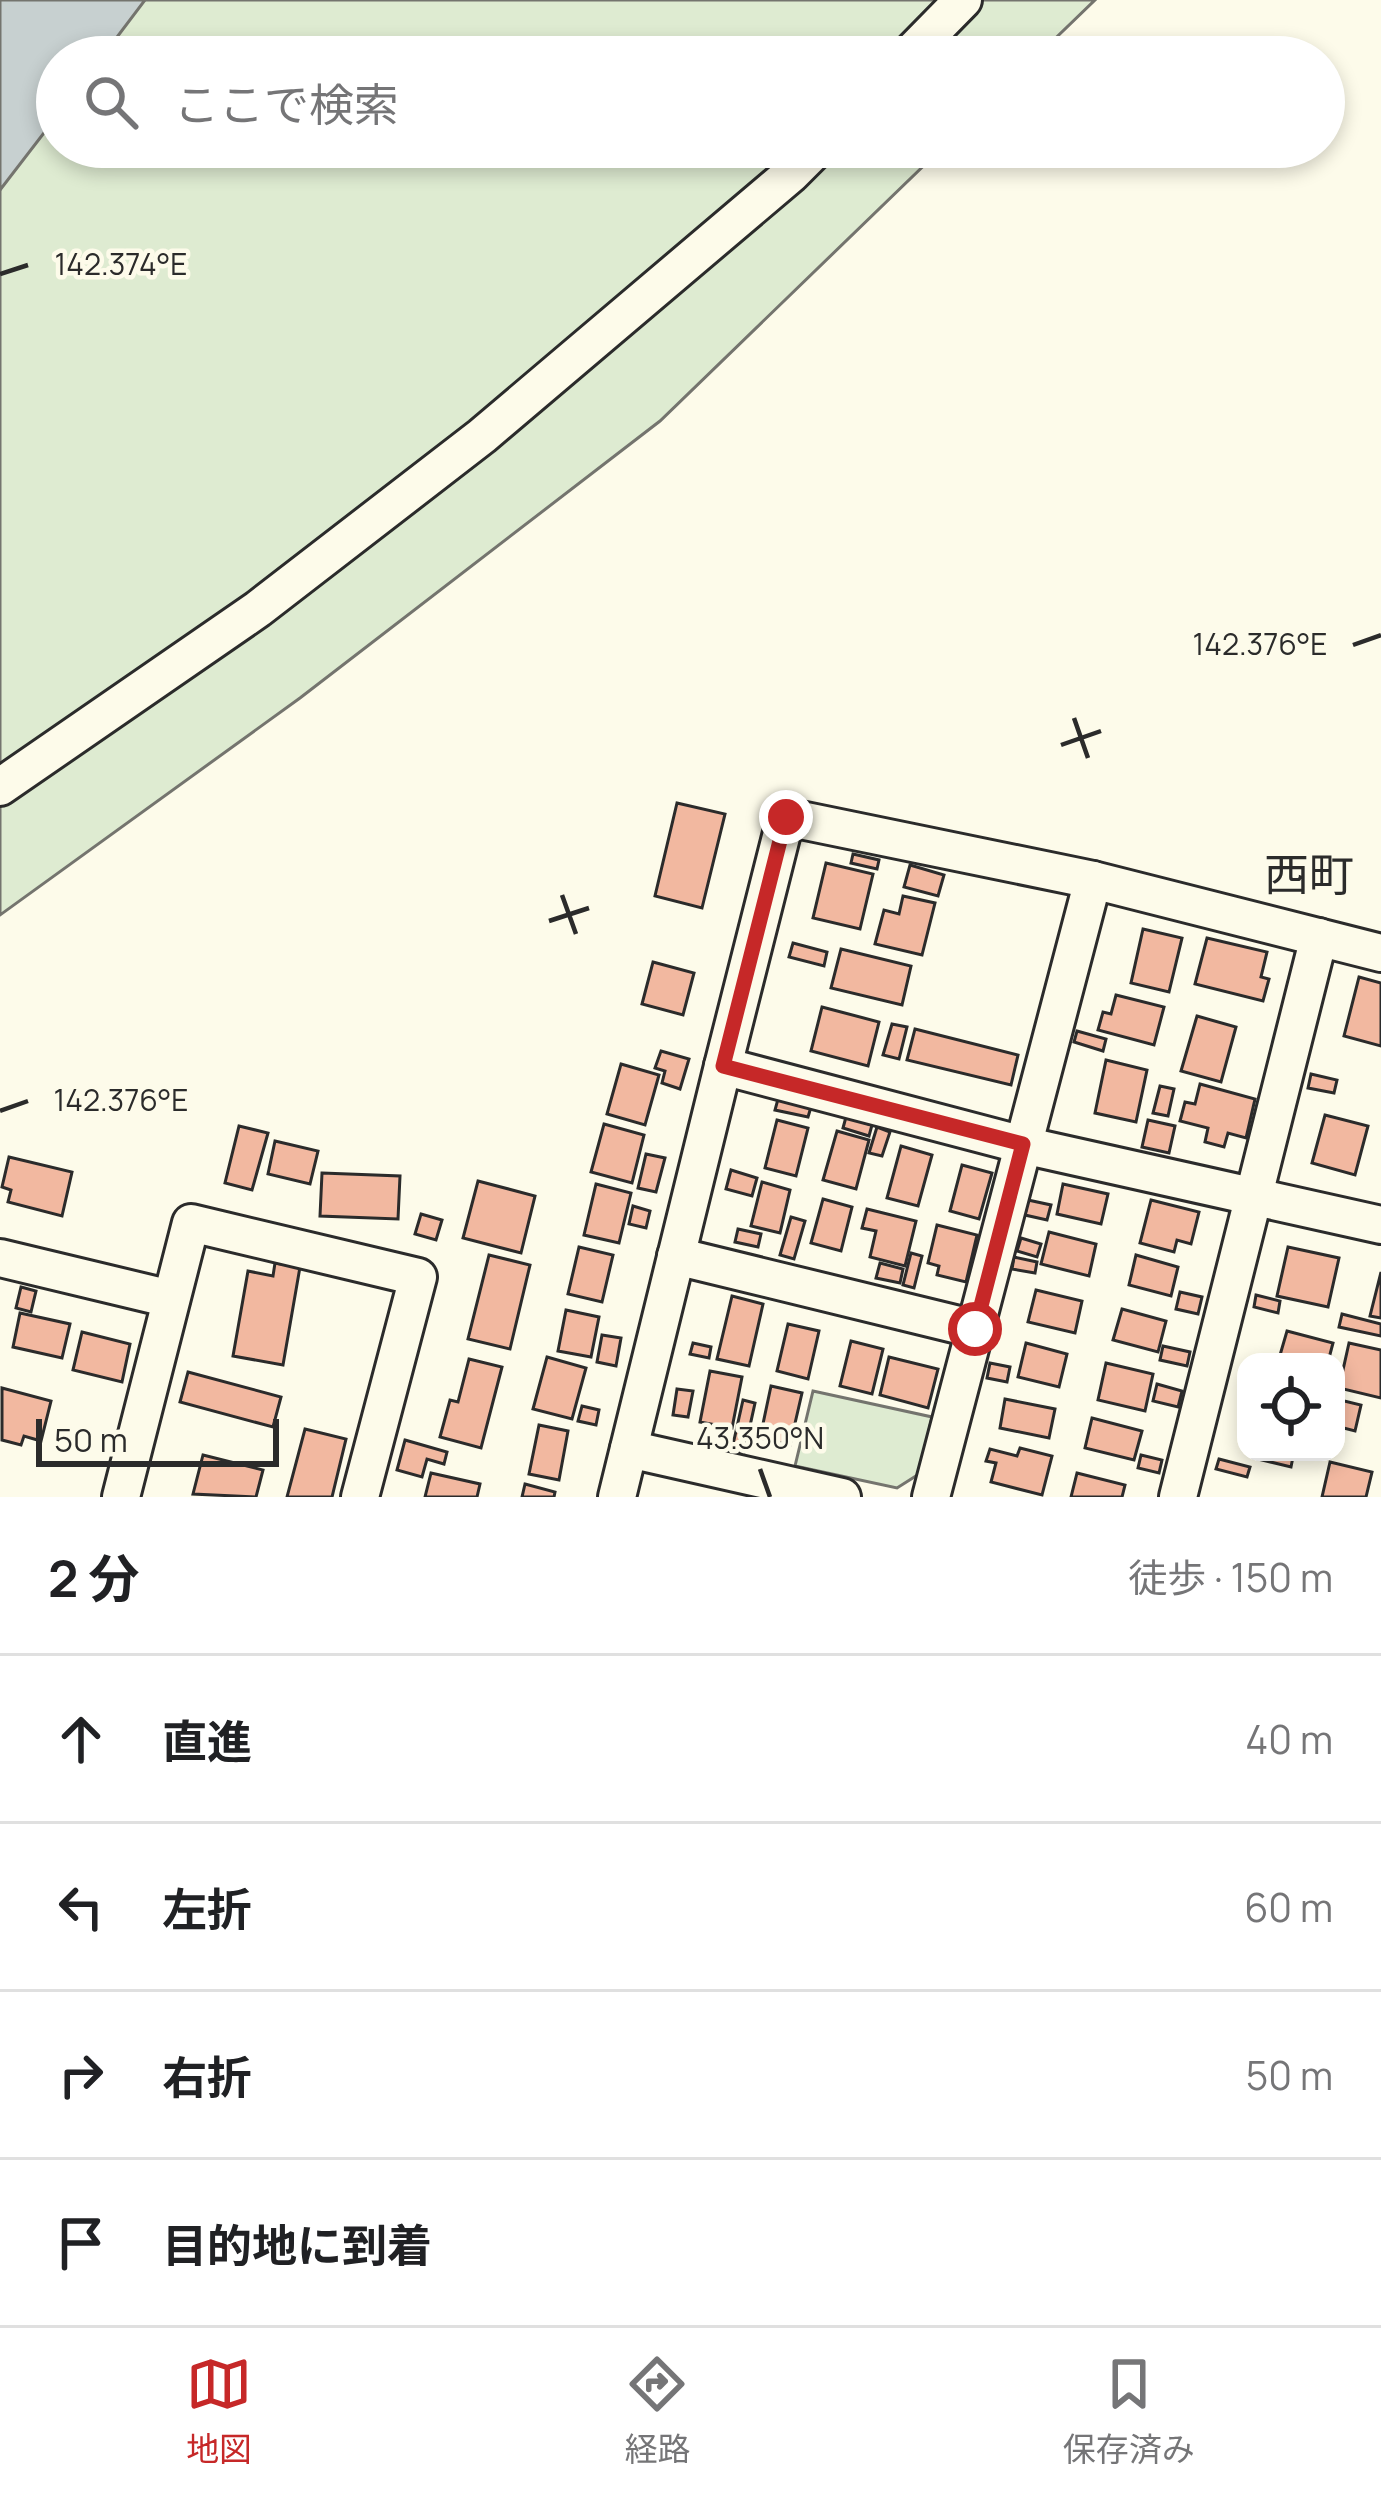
<!DOCTYPE html>
<html lang="ja">
<head>
<meta charset="utf-8">
<style>
  :root { --surface:#fff; --page:#f6f6f6; --text:#202124; --muted:#757577; --line:#e0e0e0; --accent:#c62828 }
  body { margin:0; font-family:Manrope,"Noto Sans JP",sans-serif; background:var(--page); color:var(--text) }
  .controls { position:absolute; right:36px; bottom:36px; display:grid; overflow:hidden; border-radius:24px; box-shadow:0 6px 18px #0003 }
  .controls button { width:108px; height:108px; display:grid; place-items:center; padding:0; border:0; border-bottom:3px solid var(--line); background:var(--surface); color:var(--text); font:60px sans-serif }
  .scale { position:absolute; left:36px; bottom:30px; width:243px; box-sizing:border-box; padding-left:12px; border:6px solid #2b2b2b; border-top:0; font-size:33px; line-height:42px; white-space:nowrap; color:#2b2b2b; -webkit-text-stroke:9px #fdfbea; paint-order:stroke }
  .stop { position:absolute; width:36px; height:36px; margin:-27px; border:9px solid #c62828; border-radius:50%; background:#fff }
  .stop.end { background:#c62828; border-color:#fff; box-shadow:0 3px 12px #0008 }
  .list { margin:0; padding:0; list-style:none }
  h2 { display:flex; justify-content:space-between; align-items:center; height:156px; margin:0; padding:0 48px; font-size:51px }
  h2 small { font-size:39px; font-weight:400; color:var(--muted) }
  .list li { display:grid; grid-template-columns:78px 1fr auto; gap:36px; align-items:center; box-sizing:border-box; height:168px; padding:0 48px; border-top:3px solid var(--line) }
  .list b { display:block; font-size:45px; white-space:nowrap }
  .list em { font-size:39px; font-style:normal; color:var(--muted) }
  .icon { flex:none; width:66px; height:66px; fill:none; stroke:currentColor; stroke-width:2; stroke-linecap:round; stroke-linejoin:round }
  .map { position:relative; flex:none; width:1381px; height:1497px; overflow:hidden }
  .search { position:absolute; background:var(--surface); box-shadow:0 6px 18px #0003; left:36px; right:36px; top:36px; height:132px; display:flex; align-items:center; gap:30px; box-sizing:border-box; padding:0 42px; border-radius:66px; color:var(--muted); font-size:45px }
  .sheet { height:828px; background:var(--surface) }
  nav { display:flex; justify-content:space-around; align-items:center; box-sizing:border-box; height:168px; border-top:3px solid var(--line); background:var(--surface); font-size:33px; color:var(--muted) }
  nav a { display:grid; justify-items:center; gap:6px }
  nav .on { color:var(--accent) }
  .map>svg:first-child { display:block }
  .green { fill:#deebd1; stroke:#74746e; stroke-width:3 }
  .water { fill:#c7d0d0; stroke:#74746e; stroke-width:3 }
  .building { fill:#f2b8a0; stroke:#2b2b2b; stroke-width:3 }
  .lines { fill:none; stroke-linecap:round; stroke-linejoin:round }
  .minor-casing { stroke:#2b2b2b; stroke-width:42 }
  .minor { stroke:#fdfbea; stroke-width:36 }
  .route { stroke:#c62828; stroke-width:15 }
  .ticks { fill:none; stroke:#2b2b2b; stroke-width:4.5 }
  .labels { text-anchor:middle; stroke-width:9; stroke-linejoin:round; paint-order:stroke }
  .quarter-label { font-size:45px; fill:#2b2b2b; stroke:#fdfbea }
  .ticks-label { font-size:30px; text-anchor:middle; fill:#2b2b2b; stroke:#fdfbea; stroke-width:9; stroke-linejoin:round; paint-order:stroke }
</style>
</head>
<body>
<div class="map">
<svg width="1381" height="1497" viewBox="0 0 1381 1497">
  <rect width="100%" height="100%" fill="#fdfbea"/>
  <g class="green">
    <path d="M 123,0 L 1095,0 L 1036,57 L 81,57 Z"/>
    <path d="M 57,89 L 57,147 L 943,147 L 660,421 L 300,698 L 0,915 L 0,165 Z"/>
    <path d="M 813,1391 L 932,1417 L 919,1474 L 897,1488 L 795,1466 Z"/>
  </g>
  <path class="water" d="M 0,0 L 145,0 L 102,57 L 57,57 L 57,116 L 0,190 Z"/>
  <g class="building">
    <path d="M 677,803 L 725,814 L 702,908 L 655,896 Z"/>
    <path d="M 853,854 L 879,860 L 877,869 L 851,863 Z"/>
    <path d="M 826,863 L 873,874 L 860,929 L 813,918 Z"/>
    <path d="M 910,865 L 944,875 L 938,896 L 904,887 Z"/>
    <path d="M 903,896 L 935,903 L 922,955 L 875,944 L 884,910 L 899,914 Z"/>
    <path d="M 1143,929 L 1182,938 L 1169,992 L 1131,983 Z"/>
    <path d="M 1207,938 L 1267,952 L 1261,977 L 1269,979 L 1263,1001 L 1195,984 Z"/>
    <path d="M 793,943 L 827,952 L 824,966 L 789,957 Z"/>
    <path d="M 841,949 L 911,966 L 902,1005 L 831,988 Z"/>
    <path d="M 653,962 L 694,973 L 683,1015 L 642,1004 Z"/>
    <path d="M 1359,977 L 1381,983 L 1381,1046 L 1344,1036 Z"/>
    <path d="M 1116,995 L 1164,1007 L 1154,1045 L 1098,1030 L 1103,1012 L 1111,1014 Z"/>
    <path d="M 822,1007 L 879,1022 L 868,1066 L 811,1051 Z"/>
    <path d="M 1197,1016 L 1236,1027 L 1221,1082 L 1181,1071 Z"/>
    <path d="M 892,1024 L 907,1027 L 899,1059 L 883,1055 Z"/>
    <path d="M 915,1029 L 1018,1055 L 1011,1085 L 907,1060 Z"/>
    <path d="M 1077,1031 L 1106,1039 L 1103,1051 L 1074,1042 Z"/>
    <path d="M 661,1051 L 689,1059 L 680,1089 L 662,1083 L 665,1071 L 655,1068 Z"/>
    <path d="M 1106,1060 L 1147,1070 L 1136,1122 L 1095,1113 Z"/>
    <path d="M 621,1064 L 659,1075 L 645,1125 L 607,1114 Z"/>
    <path d="M 1311,1074 L 1337,1080 L 1334,1093 L 1308,1088 Z"/>
    <path d="M 1200,1084 L 1255,1099 L 1246,1138 L 1228,1133 L 1224,1147 L 1205,1142 L 1208,1128 L 1180,1121 L 1185,1102 L 1195,1104 Z"/>
    <path d="M 1160,1086 L 1174,1089 L 1168,1116 L 1153,1113 Z"/>
    <path d="M 778,1099 L 811,1107 L 808,1117 L 775,1110 Z"/>
    <path d="M 1325,1115 L 1368,1126 L 1355,1175 L 1312,1163 Z"/>
    <path d="M 846,1117 L 872,1125 L 869,1136 L 843,1128 Z"/>
    <path d="M 777,1120 L 808,1128 L 796,1176 L 765,1168 Z"/>
    <path d="M 1148,1120 L 1175,1126 L 1169,1153 L 1142,1147 Z"/>
    <path d="M 604,1124 L 644,1135 L 632,1183 L 591,1172 Z"/>
    <path d="M 239,1126 L 268,1133 L 252,1190 L 225,1183 Z"/>
    <path d="M 877,1127 L 890,1132 L 882,1156 L 869,1153 Z"/>
    <path d="M 837,1131 L 869,1140 L 856,1189 L 823,1180 Z"/>
    <path d="M 275,1141 L 318,1151 L 310,1184 L 268,1174 Z"/>
    <path d="M 901,1146 L 932,1155 L 918,1206 L 887,1198 Z"/>
    <path d="M 646,1154 L 665,1158 L 656,1192 L 638,1188 Z"/>
    <path d="M 9,1157 L 72,1172 L 62,1216 L 8,1202 L 11,1190 L 2,1187 Z"/>
    <path d="M 962,1165 L 992,1173 L 979,1219 L 950,1211 Z"/>
    <path d="M 731,1170 L 757,1178 L 752,1196 L 726,1189 Z"/>
    <path d="M 322,1173 L 400,1176 L 398,1219 L 320,1216 Z"/>
    <path d="M 478,1181 L 535,1196 L 521,1253 L 463,1238 Z"/>
    <path d="M 762,1182 L 790,1190 L 780,1233 L 751,1226 Z"/>
    <path d="M 596,1184 L 631,1193 L 619,1243 L 584,1235 Z"/>
    <path d="M 1063,1184 L 1108,1194 L 1101,1224 L 1057,1214 Z"/>
    <path d="M 823,1199 L 852,1207 L 841,1251 L 811,1243 Z"/>
    <path d="M 1028,1200 L 1051,1205 L 1047,1220 L 1025,1215 Z"/>
    <path d="M 1151,1200 L 1199,1212 L 1191,1244 L 1177,1240 L 1174,1252 L 1140,1243 Z"/>
    <path d="M 633,1206 L 650,1211 L 646,1228 L 629,1224 Z"/>
    <path d="M 867,1209 L 916,1221 L 905,1266 L 870,1257 L 876,1231 L 862,1228 Z"/>
    <path d="M 421,1214 L 442,1220 L 436,1240 L 415,1234 Z"/>
    <path d="M 791,1217 L 805,1221 L 794,1259 L 780,1255 Z"/>
    <path d="M 937,1225 L 977,1235 L 966,1282 L 937,1275 L 939,1266 L 928,1263 Z"/>
    <path d="M 738,1229 L 761,1234 L 758,1247 L 735,1242 Z"/>
    <path d="M 1049,1232 L 1096,1244 L 1089,1276 L 1041,1264 Z"/>
    <path d="M 1021,1238 L 1041,1244 L 1037,1257 L 1017,1251 Z"/>
    <path d="M 579,1247 L 613,1255 L 602,1302 L 568,1294 Z"/>
    <path d="M 1288,1247 L 1339,1258 L 1328,1307 L 1277,1296 Z"/>
    <path d="M 911,1253 L 922,1256 L 914,1288 L 903,1285 Z"/>
    <path d="M 489,1255 L 530,1265 L 510,1349 L 468,1339 Z"/>
    <path d="M 1136,1255 L 1178,1267 L 1171,1296 L 1129,1285 Z"/>
    <path d="M 1014,1257 L 1037,1262 L 1035,1273 L 1012,1269 Z"/>
    <path d="M 275,1263 L 300,1267 L 283,1365 L 233,1356 L 248,1271 L 273,1276 Z"/>
    <path d="M 880,1263 L 903,1269 L 900,1283 L 876,1278 Z"/>
    <path d="M 1381,1272 L 1381,1318 L 1370,1316 Z"/>
    <path d="M 21,1287 L 36,1291 L 31,1312 L 16,1308 Z"/>
    <path d="M 1036,1290 L 1082,1301 L 1075,1333 L 1028,1322 Z"/>
    <path d="M 1180,1292 L 1202,1297 L 1198,1314 L 1176,1309 Z"/>
    <path d="M 1256,1295 L 1280,1301 L 1278,1313 L 1254,1307 Z"/>
    <path d="M 732,1296 L 763,1304 L 749,1366 L 717,1359 Z"/>
    <path d="M 1122,1309 L 1166,1321 L 1158,1352 L 1113,1340 Z"/>
    <path d="M 566,1310 L 599,1317 L 591,1357 L 558,1351 Z"/>
    <path d="M 20,1313 L 70,1324 L 62,1358 L 13,1347 Z"/>
    <path d="M 1342,1314 L 1381,1324 L 1381,1336 L 1339,1327 Z"/>
    <path d="M 788,1324 L 819,1331 L 808,1379 L 777,1371 Z"/>
    <path d="M 1287,1331 L 1333,1343 L 1328,1362 L 1278,1362 Z"/>
    <path d="M 82,1332 L 130,1344 L 122,1382 L 73,1370 Z"/>
    <path d="M 602,1335 L 621,1338 L 616,1366 L 597,1362 Z"/>
    <path d="M 851,1341 L 883,1349 L 872,1394 L 840,1386 Z"/>
    <path d="M 693,1343 L 711,1347 L 709,1358 L 690,1354 Z"/>
    <path d="M 1026,1343 L 1067,1354 L 1059,1387 L 1018,1377 Z"/>
    <path d="M 1349,1343 L 1381,1350 L 1381,1398 L 1339,1388 Z"/>
    <path d="M 1163,1346 L 1190,1352 L 1187,1366 L 1160,1360 Z"/>
    <path d="M 547,1357 L 586,1368 L 572,1419 L 533,1409 Z"/>
    <path d="M 889,1357 L 938,1369 L 928,1408 L 880,1395 Z"/>
    <path d="M 469,1359 L 502,1367 L 481,1448 L 440,1437 L 450,1400 L 458,1402 Z"/>
    <path d="M 990,1363 L 1010,1367 L 1007,1382 L 987,1378 Z"/>
    <path d="M 1106,1363 L 1153,1374 L 1145,1411 L 1098,1400 Z"/>
    <path d="M 710,1371 L 742,1377 L 732,1428 L 700,1422 Z"/>
    <path d="M 188,1372 L 281,1397 L 273,1427 L 180,1402 Z"/>
    <path d="M 1157,1384 L 1182,1391 L 1178,1407 L 1153,1401 Z"/>
    <path d="M 771,1386 L 802,1393 L 790,1445 L 760,1438 Z"/>
    <path d="M 2,1388 L 51,1401 L 41,1441 L 24,1436 L 21,1445 L 2,1440 Z"/>
    <path d="M 677,1389 L 693,1391 L 688,1417 L 673,1415 Z"/>
    <path d="M 1005,1399 L 1055,1409 L 1049,1438 L 1000,1428 Z"/>
    <path d="M 1336,1399 L 1361,1405 L 1355,1431 L 1336,1426 Z"/>
    <path d="M 743,1400 L 755,1403 L 744,1453 L 732,1449 Z"/>
    <path d="M 582,1406 L 599,1410 L 596,1425 L 578,1421 Z"/>
    <path d="M 1092,1418 L 1142,1431 L 1134,1460 L 1085,1448 Z"/>
    <path d="M 539,1425 L 568,1431 L 559,1480 L 529,1474 Z"/>
    <path d="M 305,1429 L 346,1439 L 332,1497 L 287,1497 Z"/>
    <path d="M 405,1440 L 447,1452 L 444,1464 L 427,1459 L 422,1477 L 397,1470 Z"/>
    <path d="M 1020,1448 L 1052,1456 L 1042,1495 L 991,1482 L 996,1463 L 986,1461 L 990,1449 L 1017,1456 Z"/>
    <path d="M 1255,1452 L 1294,1452 L 1291,1467 L 1254,1458 Z"/>
    <path d="M 203,1455 L 263,1470 L 256,1497 L 193,1494 Z"/>
    <path d="M 1141,1455 L 1162,1460 L 1159,1473 L 1138,1468 Z"/>
    <path d="M 1219,1459 L 1250,1467 L 1247,1477 L 1216,1469 Z"/>
    <path d="M 1330,1462 L 1372,1472 L 1366,1497 L 1322,1497 Z"/>
    <path d="M 431,1473 L 480,1484 L 477,1497 L 425,1497 Z"/>
    <path d="M 1077,1473 L 1125,1485 L 1122,1497 L 1071,1497 Z"/>
    <path d="M 525,1484 L 555,1492 L 554,1497 L 522,1497 Z"/>
  </g>
  <g class="lines">
    <defs>
      <g id="minor">
        <path d="M 907,57 L 963,0"/>
        <path d="M 0,787 L 258,609 L 482,436 L 791,174 L 818,147"/>
        <path d="M 723,1066 L 786,817 L 1093,880 L 1381,953"/>
        <path d="M 676,1256 L 975,1329"/>
        <path d="M 0,1258 L 171,1299"/>
        <path d="M 629,1449 L 842,1497"/>
        <path d="M 121,1497 L 191,1223 L 418,1277 L 360,1497"/>
        <path d="M 617,1497 L 723,1066 L 1023,1145 L 1381,1225"/>
        <path d="M 931,1497 L 1093,880"/>
        <path d="M 1178,1497 L 1319,937"/>
      </g>
    </defs>
    <use href="#minor" class="minor-casing"/>
    <use href="#minor" class="minor"/>
  </g>
  <g class="lines">
    <path class="route" d="M 786,817 L 723,1066 L 1023,1144 L 975,1329"/>
  </g>
  <path class="ticks" d="M 0,274 L 28,265M 1353,645 L 1381,635M 1074,718 L 1088,758M 1061,745 L 1101,731M 562,895 L 576,934M 549,921 L 589,908M 0,1111 L 28,1101M 760,1469 L 770,1497"/>
  <g class="labels">
    <g class="quarter-label">
      <text x="1309" y="891">西町</text>
    </g>
  </g>
  <g class="ticks-label">
    <text x="121" y="275">142.374°E</text>
    <text x="1260" y="655">142.376°E</text>
    <text x="121" y="1111">142.376°E</text>
    <text x="760" y="1449">43.350°N</text>
  </g>
</svg>
<div class="controls">
<button><svg class="icon" aria-label="locate" viewBox="0 0 24 24"><circle cx="12" cy="12" r="6"/><path d="M12 2v4M12 18v4M2 12h4M18 12h4"/></svg></button>
</div>
<div class="scale">50 m</div>
<div class="stop" style="left:975px;top:1329px"></div>
<div class="stop end" style="left:786px;top:817px"></div>
<div class="search"><svg class="icon" aria-label="search" viewBox="0 0 24 24"><circle cx="10" cy="10" r="6"/><path d="M15 15l6 6"/></svg>ここで検索</div>
</div>
<section class="sheet">
<h2>2 分<small>徒歩 · 150 m</small></h2>
<ul class="list">
<li><svg class="icon" aria-label="ahead" viewBox="0 0 24 24"><path d="M12 20V5M6 11l6-6 6 6"/></svg><div><b>直進</b></div><em>40 m</em></li>
<li><svg class="icon" aria-label="left" viewBox="0 0 24 24"><path d="M17 20v-9H6M10 6l-5 5 5 5"/></svg><div><b>左折</b></div><em>60 m</em></li>
<li><svg class="icon" aria-label="right" viewBox="0 0 24 24"><path d="M7 20v-9h11M14 6l5 5-5 5"/></svg><div><b>右折</b></div><em>50 m</em></li>
<li><svg class="icon" aria-label="arrive" viewBox="0 0 24 24"><path d="M6 21V4h12l-3 4 3 4H6"/></svg><div><b>目的地に到着</b></div></li>
</ul>
</section>
<nav>
<a class="on"><svg class="icon" aria-label="map" viewBox="0 0 24 24"><path d="M3 6l6-2 6 2 6-2v14l-6 2-6-2-6 2zM9 4v14M15 6v14"/></svg>地図</a>
<a><svg class="icon" aria-label="directions" viewBox="0 0 24 24"><path d="M12 3l9 9-9 9-9-9zM9 14v-3h6M13 9l2 2-2 2"/></svg>経路</a>
<a><svg class="icon" aria-label="saved" viewBox="0 0 24 24"><path d="M7 4h10v16l-5-4-5 4z"/></svg>保存済み</a>
</nav>
</body>
</html>
